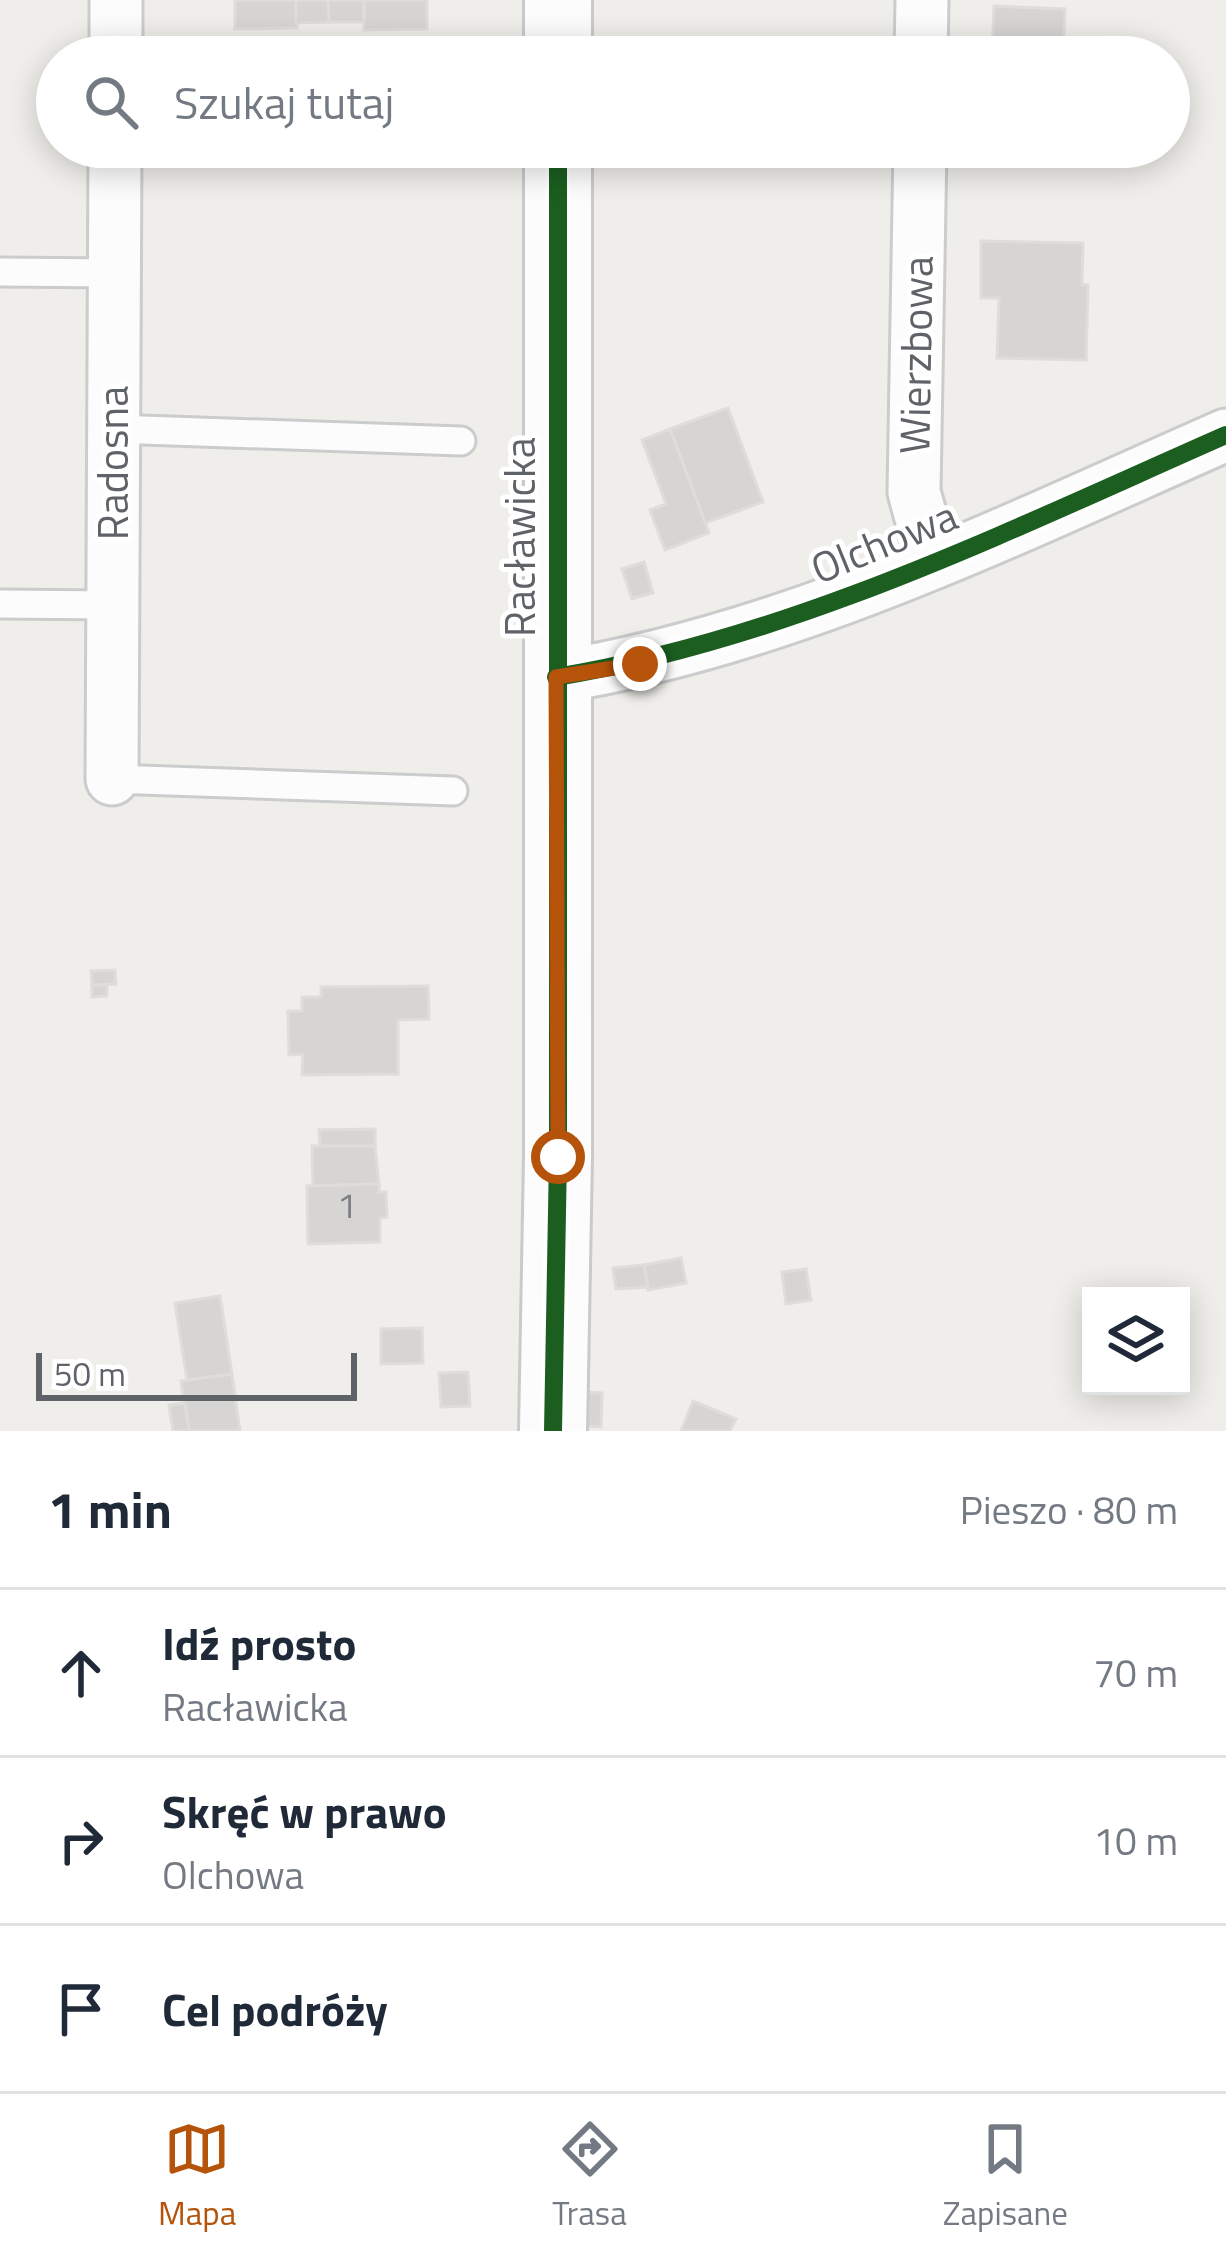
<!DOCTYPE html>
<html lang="pl">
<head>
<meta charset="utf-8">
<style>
  :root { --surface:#fff; --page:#f6f6f7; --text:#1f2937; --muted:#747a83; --line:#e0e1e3; --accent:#b45309 }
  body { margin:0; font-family:"Titillium Web",sans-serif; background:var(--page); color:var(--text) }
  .controls { position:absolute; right:36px; bottom:36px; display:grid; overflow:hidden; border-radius:0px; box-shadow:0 6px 30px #0003 }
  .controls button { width:108px; height:108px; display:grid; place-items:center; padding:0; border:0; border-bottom:3px solid var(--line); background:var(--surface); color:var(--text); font:60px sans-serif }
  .scale { position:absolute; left:36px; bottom:30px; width:321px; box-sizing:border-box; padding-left:12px; border:6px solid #5f6368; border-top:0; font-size:33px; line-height:42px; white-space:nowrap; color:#5f6368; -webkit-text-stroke:9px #fff; paint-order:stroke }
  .stop { position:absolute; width:36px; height:36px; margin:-27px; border:9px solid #b45309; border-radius:50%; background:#fff }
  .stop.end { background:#b45309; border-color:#fff; box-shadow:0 3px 12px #0008 }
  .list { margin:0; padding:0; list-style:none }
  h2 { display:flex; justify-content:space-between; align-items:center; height:156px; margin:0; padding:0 48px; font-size:51px }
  h2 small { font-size:39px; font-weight:400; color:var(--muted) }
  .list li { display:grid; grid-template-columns:78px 1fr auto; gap:36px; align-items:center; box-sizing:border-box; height:168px; padding:0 48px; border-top:3px solid var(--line) }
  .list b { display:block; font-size:45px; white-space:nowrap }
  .list p { margin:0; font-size:39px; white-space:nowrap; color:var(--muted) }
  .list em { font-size:39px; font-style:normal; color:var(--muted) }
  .icon { flex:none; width:66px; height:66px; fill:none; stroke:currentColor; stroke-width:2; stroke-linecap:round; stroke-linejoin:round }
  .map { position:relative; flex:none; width:1226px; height:1431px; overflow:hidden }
  .search { position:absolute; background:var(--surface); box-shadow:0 6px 30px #0003; left:36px; right:36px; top:36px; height:132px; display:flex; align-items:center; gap:30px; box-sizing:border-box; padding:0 42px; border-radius:66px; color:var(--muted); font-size:45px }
  .sheet { height:660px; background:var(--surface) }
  nav { display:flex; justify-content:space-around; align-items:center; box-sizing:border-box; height:168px; border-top:3px solid var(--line); background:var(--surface); font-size:33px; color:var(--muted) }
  nav a { display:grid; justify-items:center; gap:6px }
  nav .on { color:var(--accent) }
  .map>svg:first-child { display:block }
  .building { fill:#d6d5d3; stroke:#deddd9; stroke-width:3 }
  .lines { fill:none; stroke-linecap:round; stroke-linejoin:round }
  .lane-casing { stroke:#cbcccc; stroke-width:33 }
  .street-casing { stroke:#cbcccc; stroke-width:57 }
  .secondary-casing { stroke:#cacacb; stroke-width:72 }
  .lane { stroke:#fdfcfc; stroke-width:27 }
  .street { stroke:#fdfcfc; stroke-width:51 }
  .secondary { stroke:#fdfcfc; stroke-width:66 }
  .cycleway-casing { stroke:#fff; stroke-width:26 }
  .cycleway { stroke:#1b5e20; stroke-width:18 }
  .route { stroke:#b45309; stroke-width:15 }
  .labels { text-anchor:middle; stroke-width:10; stroke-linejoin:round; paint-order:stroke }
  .number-label { font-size:36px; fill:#7e8184 }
  .street-label { font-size:42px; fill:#5f6368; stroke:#fff }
</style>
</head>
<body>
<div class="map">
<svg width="1226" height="1431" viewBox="0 0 1226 1431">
  <rect width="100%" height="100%" fill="#efeeea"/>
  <g class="building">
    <path d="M 235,0 L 296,0 L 297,28 L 235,29 Z"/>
    <path d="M 296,0 L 328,0 L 329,22 L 296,23 Z"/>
    <path d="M 328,0 L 364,0 L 364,22 L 329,22 Z"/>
    <path d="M 364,0 L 427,0 L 427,29 L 364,30 Z"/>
    <path d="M 994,6 L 1065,9 L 1063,57 L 992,57 Z"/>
    <path d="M 989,147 L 1059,147 L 1059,151 Z"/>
    <path d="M 981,241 L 1083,243 L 1082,285 L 1088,285 L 1086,360 L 997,358 L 999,298 L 981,298 Z"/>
    <path d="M 728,408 L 763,502 L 705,523 L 670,429 Z"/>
    <path d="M 670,429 L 709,533 L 665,550 L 650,510 L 666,504 L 642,440 Z"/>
    <path d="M 644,562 L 653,593 L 632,599 L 622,569 Z"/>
    <path d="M 115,970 L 116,984 L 92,985 L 91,971 Z"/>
    <path d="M 92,985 L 107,985 L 107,996 L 92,997 Z"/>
    <path d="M 428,986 L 429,1019 L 398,1020 L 398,1074 L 302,1075 L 303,1054 L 289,1055 L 288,1011 L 302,1011 L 302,997 L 321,997 L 321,987 Z"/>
    <path d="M 375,1129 L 375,1146 L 320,1146 L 319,1130 Z"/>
    <path d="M 312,1146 L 375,1146 L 379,1184 L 313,1186 Z"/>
    <path d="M 379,1184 L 379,1192 L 386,1192 L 387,1217 L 380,1218 L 380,1242 L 308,1244 L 307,1186 Z"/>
    <path d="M 681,1258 L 686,1283 L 648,1290 L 644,1265 Z"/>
    <path d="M 644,1265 L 648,1287 L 616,1289 L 613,1268 Z"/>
    <path d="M 806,1269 L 811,1300 L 786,1304 L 782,1272 Z"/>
    <path d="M 220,1296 L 232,1374 L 187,1380 L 175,1303 Z"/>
    <path d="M 422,1328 L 423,1363 L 381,1364 L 381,1329 Z"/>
    <path d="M 468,1372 L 470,1406 L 441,1407 L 439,1373 Z"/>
    <path d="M 232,1374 L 240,1431 L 189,1431 L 181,1381 Z"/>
    <path d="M 580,1392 L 602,1393 L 601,1427 L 579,1426 Z"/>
    <path d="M 693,1401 L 736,1419 L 730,1431 L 681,1431 Z"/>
    <path d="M 185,1403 L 189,1431 L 173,1431 L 169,1405 Z"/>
  </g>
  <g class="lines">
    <defs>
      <g id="lane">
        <path d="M 0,272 L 114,273"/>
        <path d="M 114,429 L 461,441"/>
        <path d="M 0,604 L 113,605"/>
        <path d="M 112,779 L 453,791"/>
      </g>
      <g id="street">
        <path d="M 116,57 L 116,0"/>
        <path d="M 921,57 L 922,0"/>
        <path d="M 920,147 L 914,492 L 933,561"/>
        <path d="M 556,677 C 790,639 1010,530 1226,435"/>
        <path d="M 112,779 L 115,147"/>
      </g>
      <g id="secondary">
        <path d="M 558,57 L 558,0"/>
        <path d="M 553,1431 L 558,1157 L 558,147"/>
      </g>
    </defs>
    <use href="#lane" class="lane-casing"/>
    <use href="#street" class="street-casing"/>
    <use href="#secondary" class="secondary-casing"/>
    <use href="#lane" class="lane"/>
    <use href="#street" class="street"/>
    <use href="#secondary" class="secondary"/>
    <defs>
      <g id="cycleway">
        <path d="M 556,677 C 790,639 1010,530 1226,435"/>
        <path d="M 553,1431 L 558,1157 L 558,147"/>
      </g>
    </defs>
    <use href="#cycleway" class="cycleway-casing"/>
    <use href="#cycleway" class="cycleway"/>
  </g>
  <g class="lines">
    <path class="route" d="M 558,1157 L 556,677 L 640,664"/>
  </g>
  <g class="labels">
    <g class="number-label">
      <text x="347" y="1218">1</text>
    </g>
    <g class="street-label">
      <text transform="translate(916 355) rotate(-89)" y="15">Wierzbowa</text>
      <text transform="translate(113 463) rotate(-90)" y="15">Radosna</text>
      <text transform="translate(520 537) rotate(-90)" y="15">Racławicka</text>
      <text transform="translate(884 542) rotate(-22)" y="15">Olchowa</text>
    </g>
  </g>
</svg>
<div class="controls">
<button><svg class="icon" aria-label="layers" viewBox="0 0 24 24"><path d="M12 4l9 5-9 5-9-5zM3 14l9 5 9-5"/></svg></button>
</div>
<div class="scale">50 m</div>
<div class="stop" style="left:558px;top:1157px"></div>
<div class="stop end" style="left:640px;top:664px"></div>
<div class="search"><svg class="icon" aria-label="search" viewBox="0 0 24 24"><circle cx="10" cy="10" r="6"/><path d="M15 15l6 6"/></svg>Szukaj tutaj</div>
</div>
<section class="sheet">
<h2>1 min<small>Pieszo · 80 m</small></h2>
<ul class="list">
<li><svg class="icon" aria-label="ahead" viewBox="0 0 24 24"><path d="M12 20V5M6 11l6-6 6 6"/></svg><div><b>Idź prosto</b><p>Racławicka</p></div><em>70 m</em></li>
<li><svg class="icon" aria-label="right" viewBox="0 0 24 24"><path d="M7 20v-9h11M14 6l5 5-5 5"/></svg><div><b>Skręć w prawo</b><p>Olchowa</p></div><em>10 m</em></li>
<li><svg class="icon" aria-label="arrive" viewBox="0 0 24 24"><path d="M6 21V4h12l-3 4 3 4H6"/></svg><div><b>Cel podróży</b></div></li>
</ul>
</section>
<nav>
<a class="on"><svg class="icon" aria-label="map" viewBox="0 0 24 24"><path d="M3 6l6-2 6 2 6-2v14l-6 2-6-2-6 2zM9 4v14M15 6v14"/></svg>Mapa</a>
<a><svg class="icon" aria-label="directions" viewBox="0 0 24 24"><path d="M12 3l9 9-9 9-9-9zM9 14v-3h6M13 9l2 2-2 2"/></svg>Trasa</a>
<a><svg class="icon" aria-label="saved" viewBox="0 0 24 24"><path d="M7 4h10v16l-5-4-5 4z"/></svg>Zapisane</a>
</nav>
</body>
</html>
